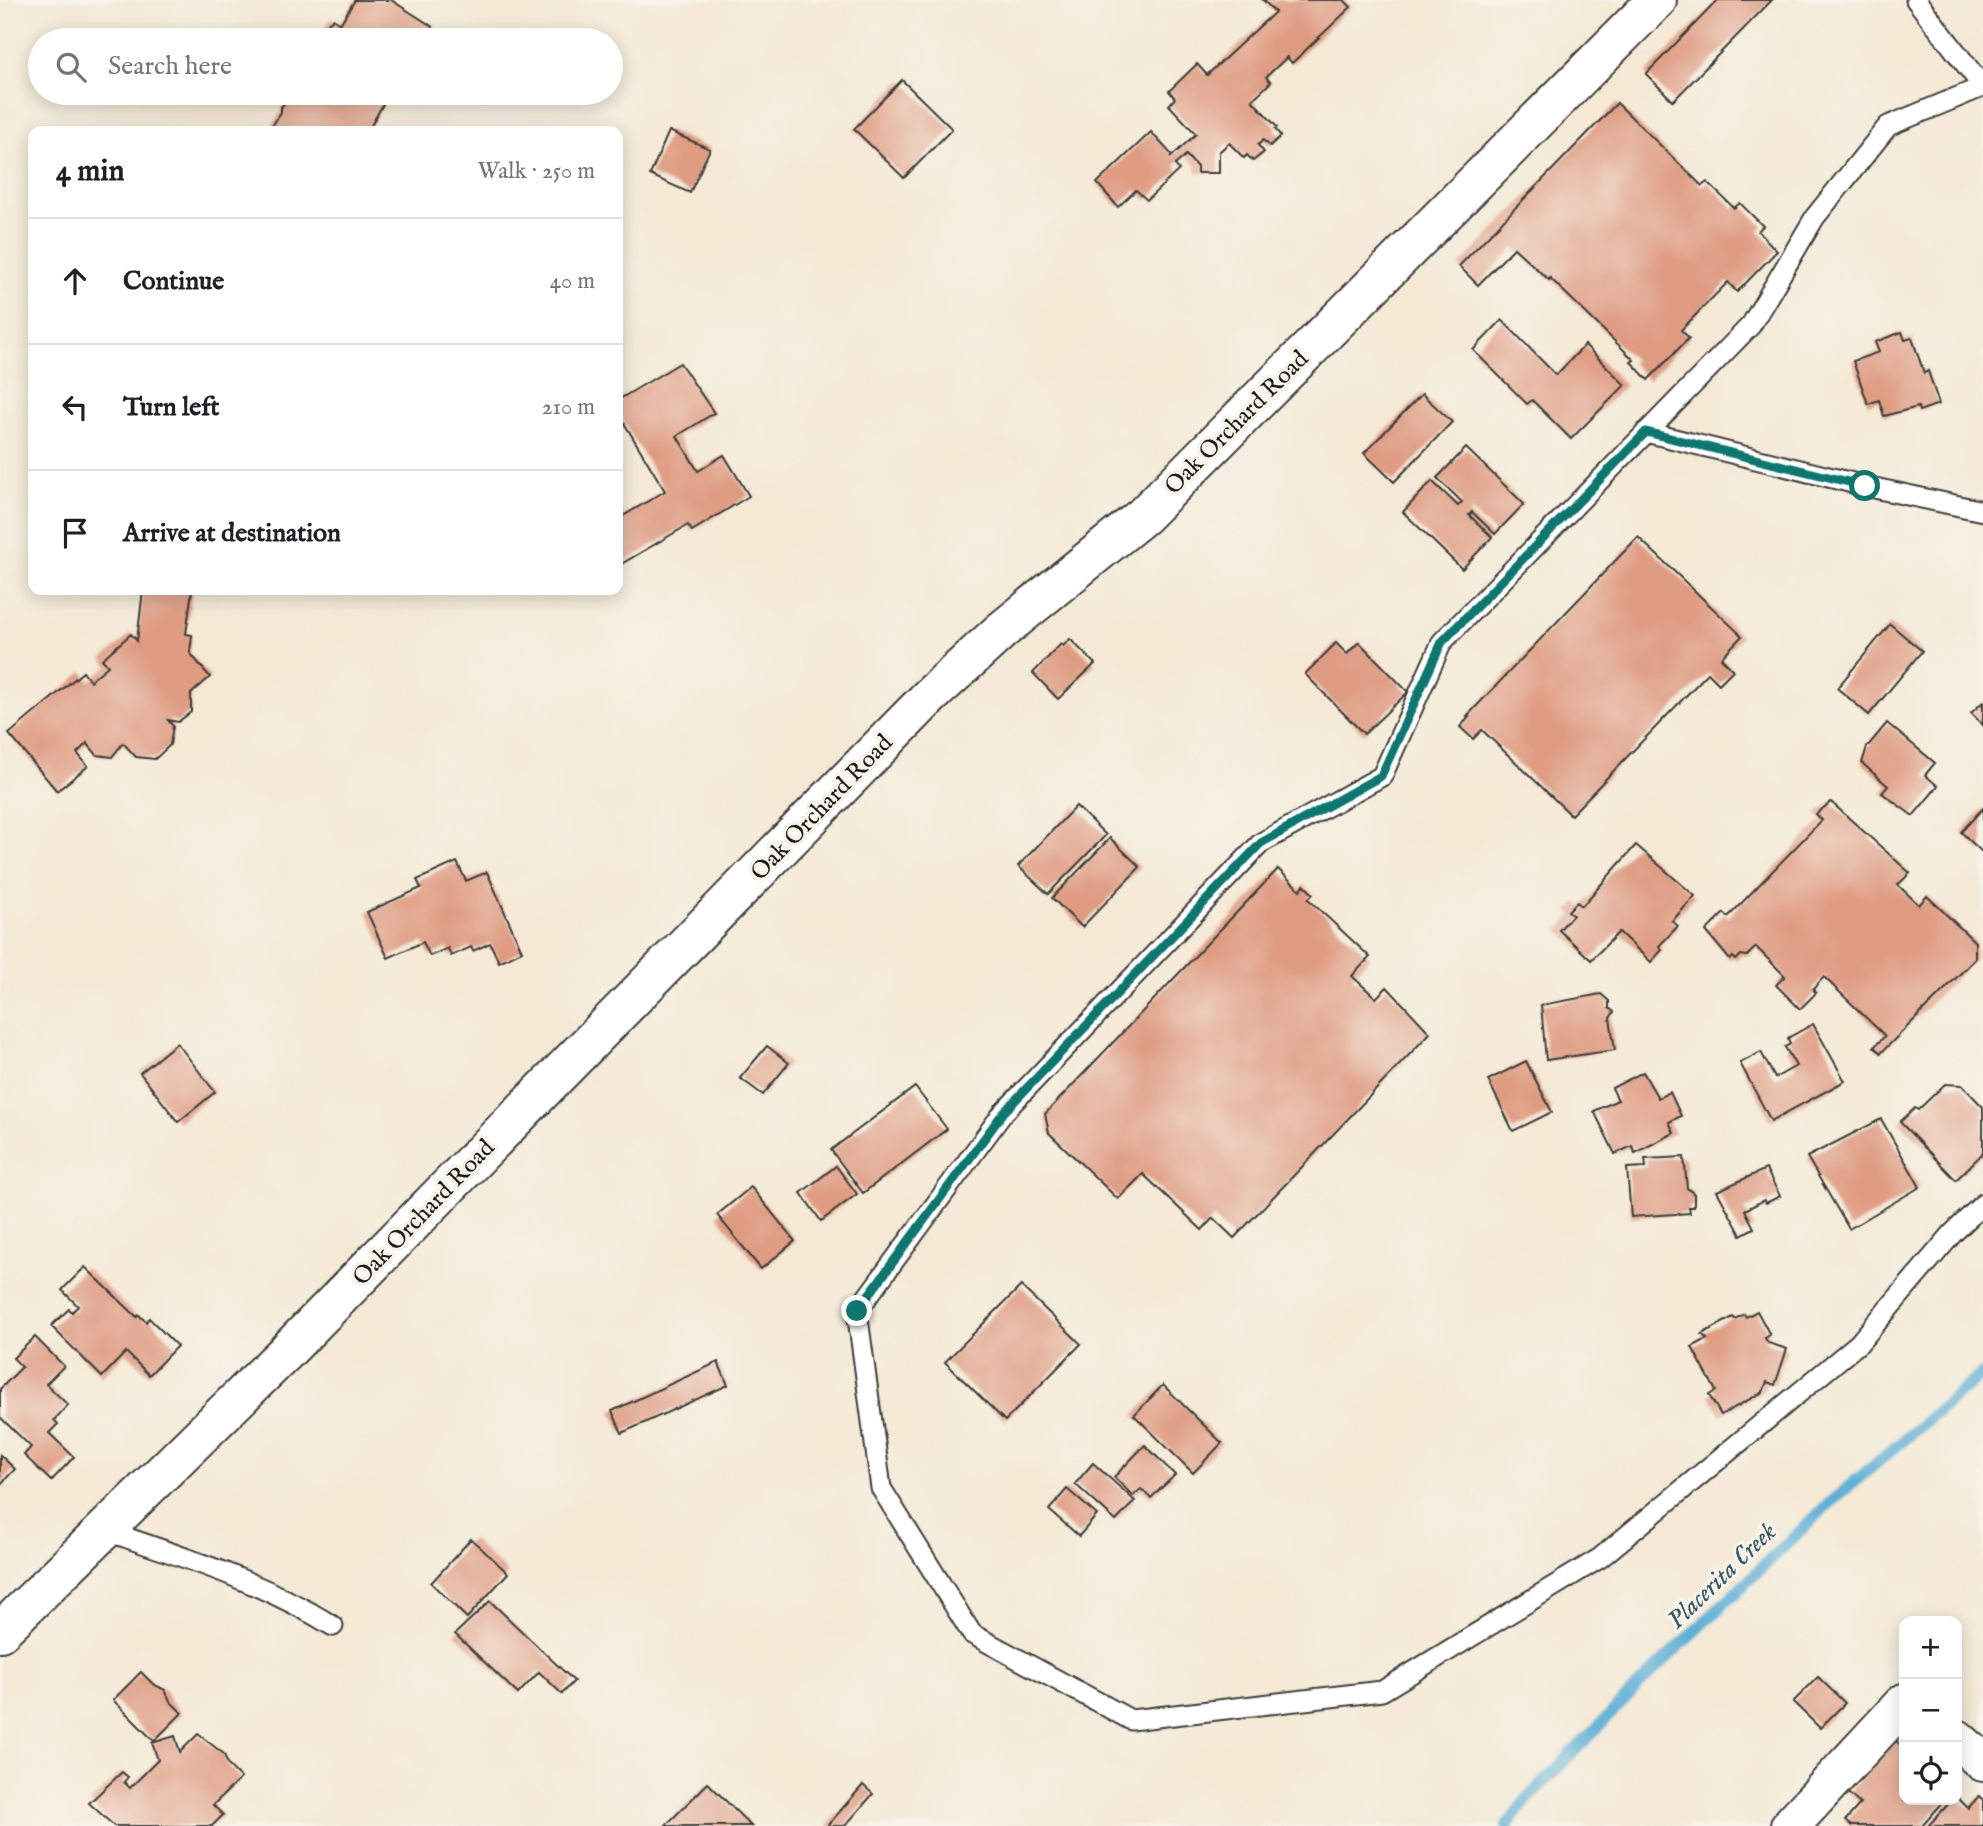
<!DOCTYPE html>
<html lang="en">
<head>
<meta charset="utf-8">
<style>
  :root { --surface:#fff; --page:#f2f2f2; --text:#202124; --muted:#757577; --line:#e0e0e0 }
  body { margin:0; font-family:"IM FELL English",serif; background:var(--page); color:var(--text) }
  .controls { position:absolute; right:21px; bottom:21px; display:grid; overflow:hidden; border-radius:14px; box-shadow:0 4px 18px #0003 }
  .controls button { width:63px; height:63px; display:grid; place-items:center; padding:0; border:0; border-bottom:2px solid var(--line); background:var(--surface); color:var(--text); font:35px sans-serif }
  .stop { position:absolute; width:21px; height:21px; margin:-16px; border:5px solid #0f766e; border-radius:50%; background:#fff }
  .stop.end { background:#0f766e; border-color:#fff; box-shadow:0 2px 7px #0008 }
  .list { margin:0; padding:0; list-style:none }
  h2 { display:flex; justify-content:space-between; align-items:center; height:91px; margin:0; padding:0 28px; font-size:30px }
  h2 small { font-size:23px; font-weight:400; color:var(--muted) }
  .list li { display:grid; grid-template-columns:46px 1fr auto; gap:21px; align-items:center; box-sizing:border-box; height:126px; padding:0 28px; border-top:2px solid var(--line) }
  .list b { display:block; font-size:26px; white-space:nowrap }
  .list em { font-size:23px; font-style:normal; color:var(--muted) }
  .icon { flex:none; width:38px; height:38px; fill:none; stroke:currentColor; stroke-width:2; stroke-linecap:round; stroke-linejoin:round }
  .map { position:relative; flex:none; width:1983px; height:1826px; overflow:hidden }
  .search { position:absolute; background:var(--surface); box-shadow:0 4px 18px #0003; left:28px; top:28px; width:595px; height:77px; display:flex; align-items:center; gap:18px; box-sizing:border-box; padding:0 24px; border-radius:38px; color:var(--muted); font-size:26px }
  .panel { position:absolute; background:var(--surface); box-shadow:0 4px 18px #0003; left:28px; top:126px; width:595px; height:469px; border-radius:14px }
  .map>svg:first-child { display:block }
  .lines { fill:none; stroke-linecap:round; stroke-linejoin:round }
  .stream { stroke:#5bafd7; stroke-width:12 }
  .building { fill:#df9c83 }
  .lane-casing { stroke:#3c3b38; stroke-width:23 }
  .street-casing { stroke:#3c3b38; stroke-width:42 }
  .lane { stroke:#fff; stroke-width:19 }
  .street { stroke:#fff; stroke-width:38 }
  .route { stroke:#0f766e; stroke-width:9 }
  .labels { text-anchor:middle; stroke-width:7; stroke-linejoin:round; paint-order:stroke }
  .street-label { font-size:24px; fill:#1c1c1c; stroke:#f7f3e8 }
  .water-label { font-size:26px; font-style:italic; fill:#355767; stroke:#f7f3e8 }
</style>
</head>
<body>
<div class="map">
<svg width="1983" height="1826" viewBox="0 0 1983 1826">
  <rect width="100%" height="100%" fill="#f7f3e8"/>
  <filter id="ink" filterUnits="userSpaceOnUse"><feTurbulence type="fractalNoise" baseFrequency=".0143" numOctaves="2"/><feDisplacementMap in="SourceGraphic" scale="14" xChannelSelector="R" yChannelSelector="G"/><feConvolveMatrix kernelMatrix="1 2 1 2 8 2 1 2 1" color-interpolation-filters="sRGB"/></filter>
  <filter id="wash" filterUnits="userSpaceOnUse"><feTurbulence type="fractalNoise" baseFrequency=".00686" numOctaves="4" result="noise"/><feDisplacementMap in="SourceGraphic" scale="28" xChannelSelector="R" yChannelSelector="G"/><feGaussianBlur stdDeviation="1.57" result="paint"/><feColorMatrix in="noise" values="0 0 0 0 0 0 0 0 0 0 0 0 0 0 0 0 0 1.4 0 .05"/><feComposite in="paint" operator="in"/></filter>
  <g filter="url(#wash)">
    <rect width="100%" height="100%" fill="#f4e9d5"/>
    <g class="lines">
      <path class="stream" d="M 1507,1826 L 1526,1800 L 1650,1674 L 1834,1499 L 1983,1373"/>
    </g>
    <g id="blocks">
      <g class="building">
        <path d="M 355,0 L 391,0 L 433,27 L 424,40 L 320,40 L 320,34 L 329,22 L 333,19 L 340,24 Z"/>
        <path d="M 1263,0 L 1344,0 L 1351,7 L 1292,63 L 1287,57 L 1266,77 L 1271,82 L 1252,100 L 1277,127 L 1275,129 L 1281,136 L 1270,146 L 1263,140 L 1258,145 L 1264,152 L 1253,161 L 1247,155 L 1244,158 L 1229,143 L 1219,152 L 1219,173 L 1197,173 L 1197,167 L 1186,155 L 1175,165 L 1179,170 L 1147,200 L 1136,190 L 1118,207 L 1097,183 L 1151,132 L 1172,155 L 1170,158 L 1196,134 L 1169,105 L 1175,98 L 1169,91 L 1197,64 L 1207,75 L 1275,12 Z"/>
        <path d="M 1718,0 L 1772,0 L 1673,101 L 1646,74 Z"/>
        <path d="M 902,80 L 952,129 L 904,178 L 854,129 Z"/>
        <path d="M 293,93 L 301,96 L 303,93 L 394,93 L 386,99 L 368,131 L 269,131 L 281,112 L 281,107 Z"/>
        <path d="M 1617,103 L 1702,186 L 1707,182 L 1734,208 L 1740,203 L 1763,226 L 1758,231 L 1777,251 L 1737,292 L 1728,282 L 1681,330 L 1689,338 L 1648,380 L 1631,362 L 1634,360 L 1550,278 L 1549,280 L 1514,248 L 1478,285 L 1459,266 Z"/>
        <path d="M 669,131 L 710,149 L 690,193 L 650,175 Z"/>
        <path d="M 1502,320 L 1556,375 L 1585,345 L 1625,385 L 1571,439 L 1532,400 L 1527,404 L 1473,350 Z"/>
        <path d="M 1902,332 L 1905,340 L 1912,338 L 1924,373 L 1928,371 L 1939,404 L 1919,411 L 1918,407 L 1884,416 L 1879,400 L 1868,404 L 1853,361 L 1879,352 L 1875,342 Z"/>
        <path d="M 680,363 L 714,413 L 677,436 L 698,471 L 724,455 L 749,496 L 692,531 L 688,525 L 621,564 L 618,558 L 618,519 L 665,491 L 618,413 L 618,400 Z"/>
        <path d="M 1422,394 L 1452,422 L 1394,482 L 1364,453 Z"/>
        <path d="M 1466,448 L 1524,504 L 1495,534 L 1472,512 L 1469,515 L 1492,537 L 1462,569 L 1403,512 L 1432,481 L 1458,506 L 1462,502 L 1437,478 Z"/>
        <path d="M 1638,537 L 1742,636 L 1721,658 L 1733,670 L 1719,684 L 1708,673 L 1571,815 L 1482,730 L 1473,739 L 1460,727 L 1469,717 L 1467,716 Z"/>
        <path d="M 143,590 L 192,590 L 186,634 L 192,635 L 190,653 L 210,677 L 191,694 L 191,712 L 178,722 L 168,720 L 173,726 L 170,745 L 155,759 L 136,757 L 123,743 L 112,757 L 97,755 L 87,743 L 77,753 L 88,766 L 57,791 L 9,734 L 83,672 L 90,681 L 108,666 L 102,659 L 131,634 L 137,641 Z"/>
        <path d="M 1890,624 L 1922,651 L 1869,715 L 1837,688 Z"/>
        <path d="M 1070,639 L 1095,664 L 1058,699 L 1033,673 L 1061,644 L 1063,646 Z"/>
        <path d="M 1359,642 L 1408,692 L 1364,734 L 1305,674 L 1336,643 L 1347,654 Z"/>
        <path d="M 1983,702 L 1983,725 L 1971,713 Z"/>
        <path d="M 1887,723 L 1935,763 L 1925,775 L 1938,786 L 1913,816 L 1882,793 L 1888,786 L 1862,763 L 1867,747 Z"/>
        <path d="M 1831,802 L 1910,873 L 1898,885 L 1919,905 L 1927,896 L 1975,942 L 1975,959 L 1881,1053 L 1874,1047 L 1885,1036 L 1824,977 L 1813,989 L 1816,993 L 1800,1009 L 1776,985 L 1785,976 L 1756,947 L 1747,956 L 1741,955 L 1736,960 L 1733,957 L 1730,960 L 1706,931 L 1724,913 L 1728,917 L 1822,820 L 1816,814 Z"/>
        <path d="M 1076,806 L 1106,835 L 1048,894 L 1018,866 Z"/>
        <path d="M 1983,808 L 1983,853 L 1961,832 Z"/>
        <path d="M 1110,838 L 1140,867 L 1082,927 L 1052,898 Z"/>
        <path d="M 1636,845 L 1695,896 L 1672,921 L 1678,926 L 1659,946 L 1662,950 L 1651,962 L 1619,932 L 1591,960 L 1559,930 L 1573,915 L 1568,911 L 1577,902 L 1582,906 Z"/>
        <path d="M 457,862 L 466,881 L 487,872 L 522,951 L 499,962 L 490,943 L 473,951 L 471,947 L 451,956 L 448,948 L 430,956 L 423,942 L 388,958 L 367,912 L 421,888 L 417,880 Z"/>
        <path d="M 1278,869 L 1300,890 L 1304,885 L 1313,894 L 1308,899 L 1370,957 L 1352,976 L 1376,998 L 1387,987 L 1430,1033 L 1234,1238 L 1213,1218 L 1202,1230 L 1143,1174 L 1118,1199 L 1049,1133 L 1045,1114 Z"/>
        <path d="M 1601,994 L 1609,1001 L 1609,1008 L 1614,1012 L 1610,1018 L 1615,1050 L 1546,1060 L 1541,1005 Z"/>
        <path d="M 1813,1024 L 1845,1081 L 1771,1121 L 1740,1063 L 1761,1052 L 1775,1078 L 1796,1066 L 1785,1047 L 1790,1044 L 1788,1038 Z"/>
        <path d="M 177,1043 L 215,1092 L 178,1122 L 140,1073 Z"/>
        <path d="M 767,1046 L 789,1063 L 763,1095 L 740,1078 Z"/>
        <path d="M 1526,1061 L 1552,1112 L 1513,1131 L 1488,1080 Z"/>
        <path d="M 1643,1072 L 1658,1098 L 1670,1092 L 1681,1116 L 1669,1122 L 1674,1133 L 1635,1153 L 1632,1146 L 1615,1154 L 1594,1111 L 1618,1100 L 1612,1088 Z"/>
        <path d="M 1945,1084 L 1962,1085 L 1983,1107 L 1983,1153 L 1956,1180 L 1900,1122 L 1915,1108 L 1918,1110 Z"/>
        <path d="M 915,1087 L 947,1129 L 863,1193 L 831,1150 Z"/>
        <path d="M 1881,1119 L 1920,1187 L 1849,1229 L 1807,1157 Z"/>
        <path d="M 1684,1157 L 1687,1188 L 1694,1194 L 1694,1207 L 1689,1207 L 1690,1213 L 1631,1217 L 1627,1168 L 1646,1167 L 1645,1159 Z"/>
        <path d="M 836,1166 L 857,1194 L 821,1221 L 801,1193 Z"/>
        <path d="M 1766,1169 L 1780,1196 L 1766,1203 L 1764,1200 L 1745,1210 L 1754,1228 L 1741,1235 L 1717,1191 Z"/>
        <path d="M 751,1187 L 795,1241 L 761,1269 L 717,1215 Z"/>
        <path d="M 85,1267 L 137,1317 L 139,1315 L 146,1322 L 149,1318 L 177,1346 L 149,1375 L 126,1352 L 102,1377 L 51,1326 L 69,1309 L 72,1312 L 78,1306 L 62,1290 Z"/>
        <path d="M 1021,1286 L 1081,1344 L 1005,1421 L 945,1362 Z"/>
        <path d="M 1757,1311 L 1770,1335 L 1765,1338 L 1768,1343 L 1787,1349 L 1775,1385 L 1767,1382 L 1763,1392 L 1721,1415 L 1709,1395 L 1716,1391 L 1692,1347 L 1707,1339 L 1702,1334 L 1733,1317 L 1735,1319 L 1744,1314 L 1746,1317 Z"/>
        <path d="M 35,1337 L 64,1366 L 46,1384 L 68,1405 L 54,1420 L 58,1424 L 49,1433 L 74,1457 L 51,1481 L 24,1455 L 31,1447 L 0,1417 L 0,1389 L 22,1367 L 13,1358 Z"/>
        <path d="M 718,1362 L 728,1385 L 622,1433 L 612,1411 Z"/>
        <path d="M 1163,1385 L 1222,1443 L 1193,1473 L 1134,1415 Z"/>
        <path d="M 1145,1445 L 1175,1475 L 1151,1498 L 1141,1489 L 1133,1496 L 1114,1477 Z"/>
        <path d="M 0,1455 L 15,1469 L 0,1485 Z"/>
        <path d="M 1093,1463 L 1135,1501 L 1116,1521 L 1075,1484 Z"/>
        <path d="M 1067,1489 L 1097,1515 L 1079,1536 L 1049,1510 Z"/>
        <path d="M 471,1539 L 508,1573 L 467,1618 L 431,1583 Z"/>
        <path d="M 490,1601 L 574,1681 L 562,1694 L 539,1672 L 518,1694 L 455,1634 Z"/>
        <path d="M 141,1672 L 153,1684 L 165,1690 L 170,1701 L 182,1713 L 154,1741 L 113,1700 Z"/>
        <path d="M 1818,1677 L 1845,1703 L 1820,1728 L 1793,1702 Z"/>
        <path d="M 198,1734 L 224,1754 L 228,1765 L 241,1778 L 213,1805 L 223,1815 L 212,1826 L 114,1826 L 89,1803 L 122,1772 L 128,1777 L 124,1782 L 130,1788 L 158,1760 L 152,1743 L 175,1736 L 180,1752 Z"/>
        <path d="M 1895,1740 L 1904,1748 L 1904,1800 L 1945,1800 L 1922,1826 L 1851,1826 L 1845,1821 L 1860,1804 L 1848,1793 Z"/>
        <path d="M 708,1783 L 751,1826 L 665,1826 Z"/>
        <path d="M 863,1785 L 873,1794 L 845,1826 L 827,1826 Z"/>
        <path d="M 1979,1796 L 1983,1800 L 1983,1826 L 1928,1826 L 1952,1800 L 1957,1797 L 1968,1808 Z"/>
      </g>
    </g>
  </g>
  <g filter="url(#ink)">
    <use href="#blocks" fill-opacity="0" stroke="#3c3b38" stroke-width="2"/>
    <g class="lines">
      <defs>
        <g id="lane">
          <path d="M 1916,0 L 1983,87"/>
          <path d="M 1982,87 L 1888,126 L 1815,217 L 1751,325 L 1442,642 L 1382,776 L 1261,843 L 1003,1113 L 857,1311 L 881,1488 L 972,1634 L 1131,1720 L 1382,1691 L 1600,1558 L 1859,1343 L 1953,1233 L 1983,1204"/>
          <path d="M 1646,432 L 1865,486 L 1983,511"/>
          <path d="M 104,1530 C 186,1558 258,1580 333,1626"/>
        </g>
        <g id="street">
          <path d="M 0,1632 L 284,1354 L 929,697 L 1001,631 L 1143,516 L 1657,0"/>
          <path d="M 1957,1739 L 1983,1762"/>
          <path d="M 1790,1826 L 1904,1703"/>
        </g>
      </defs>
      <use href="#lane" class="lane-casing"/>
      <use href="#street" class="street-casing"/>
      <use href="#lane" class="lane"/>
      <use href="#street" class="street"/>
    </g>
  </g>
  <g class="lines" filter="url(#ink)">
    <path class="route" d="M 857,1311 L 1003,1113 L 1261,843 L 1381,776 L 1442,642 L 1646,432 L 1865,486"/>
  </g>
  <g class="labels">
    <g class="street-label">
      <text transform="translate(1236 422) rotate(-45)" y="8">Oak Orchard Road</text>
      <text transform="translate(821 807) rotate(-46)" y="8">Oak Orchard Road</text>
      <text transform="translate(423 1212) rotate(-46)" y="8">Oak Orchard Road</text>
    </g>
    <g class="water-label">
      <text transform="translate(1721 1575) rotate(-44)" y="9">Placerita Creek</text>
    </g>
  </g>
</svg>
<div class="controls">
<button>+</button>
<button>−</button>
<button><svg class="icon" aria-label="locate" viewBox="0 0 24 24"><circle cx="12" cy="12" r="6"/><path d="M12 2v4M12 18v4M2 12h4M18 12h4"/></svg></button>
</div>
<div class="stop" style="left:1865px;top:486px"></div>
<div class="stop end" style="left:857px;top:1311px"></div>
<div class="search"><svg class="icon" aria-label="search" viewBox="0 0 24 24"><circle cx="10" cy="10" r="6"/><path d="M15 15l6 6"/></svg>Search here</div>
<section class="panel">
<h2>4 min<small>Walk · 250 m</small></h2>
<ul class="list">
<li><svg class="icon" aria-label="ahead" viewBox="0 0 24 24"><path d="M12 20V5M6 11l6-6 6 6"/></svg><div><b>Continue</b></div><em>40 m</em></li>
<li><svg class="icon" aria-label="left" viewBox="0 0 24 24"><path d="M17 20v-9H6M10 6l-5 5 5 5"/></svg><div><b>Turn left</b></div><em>210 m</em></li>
<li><svg class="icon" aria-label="arrive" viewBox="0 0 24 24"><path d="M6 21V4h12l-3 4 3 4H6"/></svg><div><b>Arrive at destination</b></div></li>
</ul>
</section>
</div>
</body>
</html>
